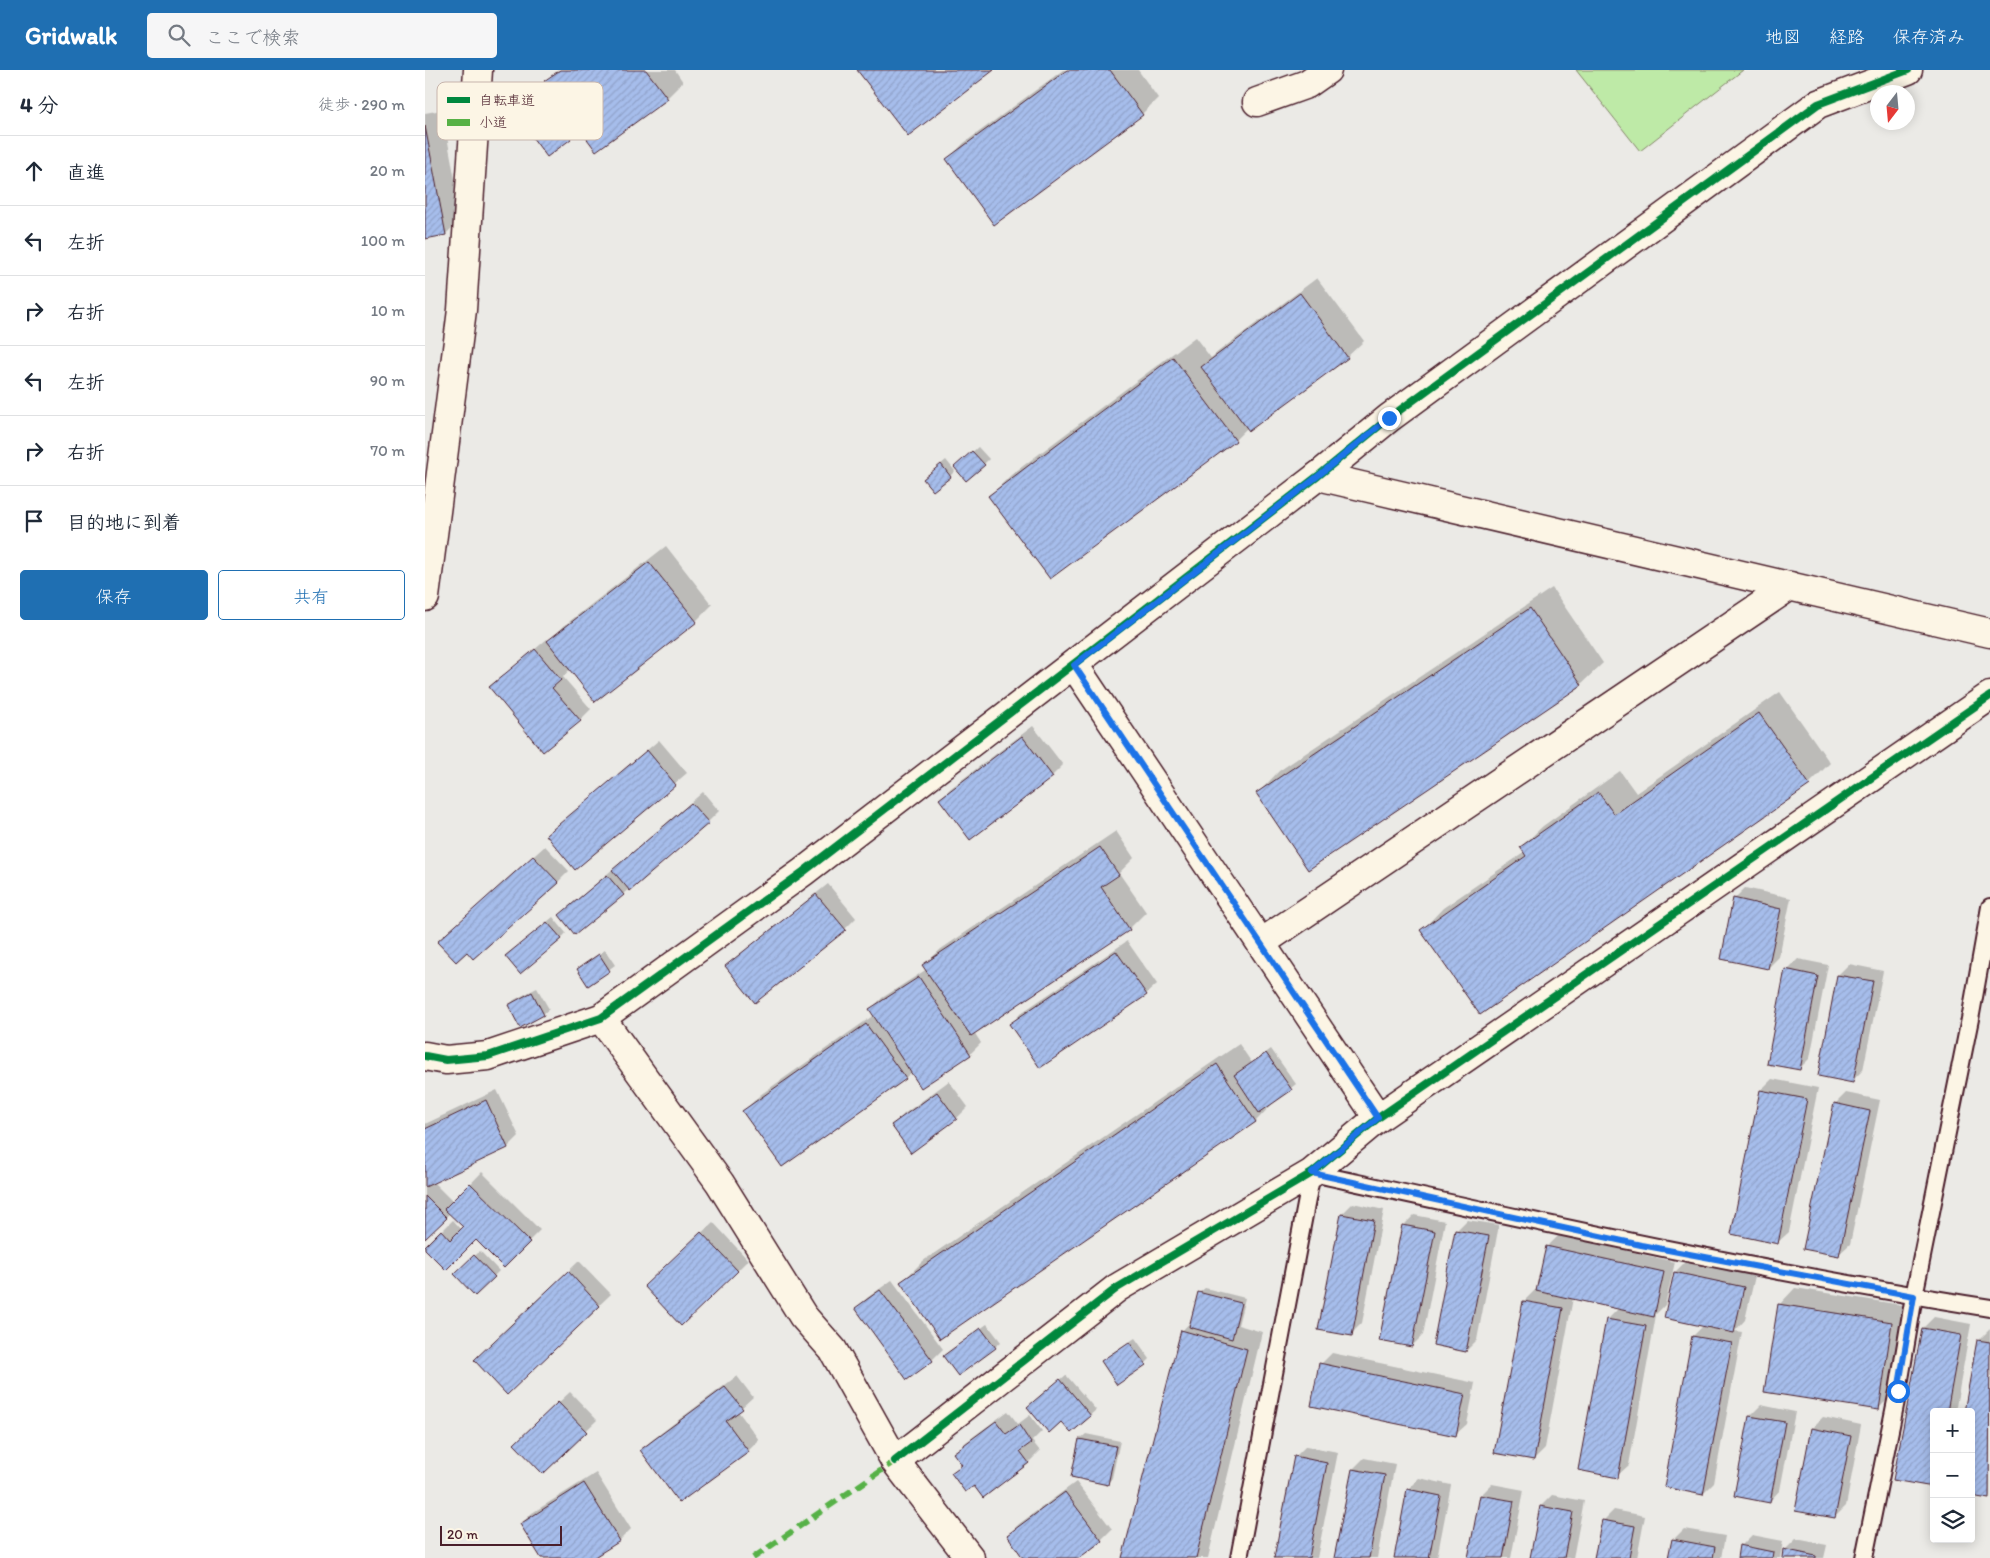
<!DOCTYPE html>
<html lang="ja">
<head>
<meta charset="utf-8">
<style>
  :root { --surface:#fff; --page:#f6f6f7; --text:#1f2937; --muted:#747a83; --line:#e0e1e3; --accent:#1f6fb2 }
  body { margin:0; font-family:Itim,"Klee One",sans-serif; background:var(--page); color:var(--text) }
  .controls { position:absolute; right:15px; bottom:15px; display:grid; overflow:hidden; border-radius:5px; box-shadow:0 2px 12px #0003 }
  .controls button { width:45px; height:45px; display:grid; place-items:center; padding:0; border:0; border-bottom:1px solid var(--line); background:var(--surface); color:var(--text); font:25px sans-serif }
  .compass { position:absolute; left:1445px; top:15px; width:45px; height:45px; border-radius:50%; background:var(--surface); box-shadow:0 2px 12px #0003; rotate:196deg }
  .scale { position:absolute; left:15px; bottom:12px; width:122px; box-sizing:border-box; padding-left:5px; border:2px solid #4a1f2b; border-top:0; font-size:14px; line-height:18px; white-space:nowrap; color:#4a1f2b; -webkit-text-stroke:4px #fcf5e5; paint-order:stroke }
  .stop { position:absolute; width:15px; height:15px; margin:-11px; border:4px solid #1a73e8; border-radius:50%; background:#fff }
  .stop.end { background:#1a73e8; border-color:#fff; box-shadow:0 1px 5px #0008 }
  .list { margin:0; padding:0; list-style:none }
  h2 { display:flex; justify-content:space-between; align-items:center; height:65px; margin:0; padding:0 20px; font-size:21px }
  h2 small { font-size:16px; font-weight:400; color:var(--muted) }
  .list li { display:grid; grid-template-columns:32px 1fr auto; gap:15px; align-items:center; box-sizing:border-box; height:70px; padding:0 20px; border-top:1px solid var(--line) }
  .list b { display:block; font-size:19px; white-space:nowrap }
  .list em { font-size:16px; font-style:normal; color:var(--muted) }
  .actions { display:flex; gap:10px; padding:15px 20px }
  .actions a { flex:1; padding:11px 0; border:1px solid var(--accent); border-radius:5px; text-align:center; font-size:18px; color:var(--accent) }
  .actions .main { background:var(--accent); color:#fff }
  .icon { flex:none; width:28px; height:28px; fill:none; stroke:currentColor; stroke-width:2; stroke-linecap:round; stroke-linejoin:round }
  .map { position:relative; flex:none; width:1565px; height:1488px; overflow:hidden }
  header { display:flex; align-items:center; gap:30px; box-sizing:border-box; height:70px; padding:0 25px; background:var(--accent); color:#fff }
  header strong { font-size:24px }
  nav { display:flex; gap:28px; margin-inline-start:auto; font-size:18px }
  .search { width:350px; height:45px; background:var(--page); display:flex; align-items:center; gap:12px; box-sizing:border-box; padding:0 18px; border-radius:5px; color:var(--muted); font-size:19px }
  main { display:flex }
  aside { flex:1; background:var(--surface) }
  .map>svg:first-child { display:block }
  .green { fill:#beeaa7; stroke:#848469 }
  .shadow { fill:#0003 }
  .building { fill:url(#building-hatch); stroke:#4a1f2b }
  .lines { fill:none; stroke-linecap:round; stroke-linejoin:round }
  .lane-casing { stroke:#4a1f2b; stroke-width:20 }
  .street-casing { stroke:#4a1f2b; stroke-width:31 }
  .lane { stroke:#fcf5e5; stroke-width:16 }
  .street { stroke:#fcf5e5; stroke-width:28 }
  .quiet { stroke:#57b146; stroke-width:6; stroke-dasharray:12 6; stroke-linecap:butt }
  .cycleway-casing { stroke:#fcf5e5; stroke-width:11 }
  .cycleway { stroke:#00873e; stroke-width:8 }
  .route { stroke:#1a73e8; stroke-width:6 }
  .key { fill:#fcf5e5; stroke:#c7b5ad; stroke-width:1 }
  .key-label { font-size:14px; fill:#4a1f2b }
</style>
</head>
<body>
<header>
<strong>Gridwalk</strong>
<div class="search"><svg class="icon" aria-label="search" viewBox="0 0 24 24"><circle cx="10" cy="10" r="6"/><path d="M15 15l6 6"/></svg>ここで検索</div>
<nav><a>地図</a><a>経路</a><a>保存済み</a></nav>
</header>
<main>
<aside>
<h2>4 分<small>徒歩 · 290 m</small></h2>
<ul class="list">
<li><svg class="icon" aria-label="ahead" viewBox="0 0 24 24"><path d="M12 20V5M6 11l6-6 6 6"/></svg><div><b>直進</b></div><em>20 m</em></li>
<li><svg class="icon" aria-label="left" viewBox="0 0 24 24"><path d="M17 20v-9H6M10 6l-5 5 5 5"/></svg><div><b>左折</b></div><em>100 m</em></li>
<li><svg class="icon" aria-label="right" viewBox="0 0 24 24"><path d="M7 20v-9h11M14 6l5 5-5 5"/></svg><div><b>右折</b></div><em>10 m</em></li>
<li><svg class="icon" aria-label="left" viewBox="0 0 24 24"><path d="M17 20v-9H6M10 6l-5 5 5 5"/></svg><div><b>左折</b></div><em>90 m</em></li>
<li><svg class="icon" aria-label="right" viewBox="0 0 24 24"><path d="M7 20v-9h11M14 6l5 5-5 5"/></svg><div><b>右折</b></div><em>70 m</em></li>
<li><svg class="icon" aria-label="arrive" viewBox="0 0 24 24"><path d="M6 21V4h12l-3 4 3 4H6"/></svg><div><b>目的地に到着</b></div></li>
</ul>
<div class="actions"><a class="main">保存</a><a>共有</a></div>
</aside>
<div class="map">
<svg width="1565" height="1488" viewBox="0 0 1565 1488">
  <defs>
    <pattern id="building-hatch" width="6" height="6" patternUnits="userSpaceOnUse" patternTransform="scale(1.25)"><rect width="6" height="6" fill="#a6bdeb"/><path d="M-1 1l2-2M0 6l6-6M5 7l2-2" fill="none" stroke="#90a2ca"/></pattern>
  </defs>
  <rect width="100%" height="100%" fill="#ebeae6"/>
  <filter id="ink" filterUnits="userSpaceOnUse"><feTurbulence type="fractalNoise" baseFrequency=".02" numOctaves="2"/><feDisplacementMap in="SourceGraphic" scale="10" xChannelSelector="R" yChannelSelector="G"/><feConvolveMatrix kernelMatrix="1 2 1 2 8 2 1 2 1" color-interpolation-filters="sRGB"/></filter>
  <g filter="url(#ink)">
    <path class="green" d="M 1151,0 L 1318,0 L 1215,81 Z"/>
    <g class="shadow">
      <path d="M 133,0 L 250,0 L 258,12 L 242,28 L 121,12 Z"/>
      <path d="M 638,0 L 713,0 L 733,28 L 717,44 L 523,89 L 539,73 Z"/>
      <path d="M 17,40 L 37,147 L 21,164 L 0,168 L 0,43 Z"/>
      <path d="M 892,208 L 939,271 L 922,287 L 824,360 L 823,357 L 810,370 L 565,426 L 586,405 L 770,267 L 786,288 L 794,281 Z"/>
      <path d="M 553,377 L 564,389 L 559,394 L 536,392 Z"/>
      <path d="M 521,390 L 530,401 L 525,406 L 504,404 Z"/>
      <path d="M 241,476 L 287,535 L 271,551 L 145,599 L 138,607 L 166,639 L 155,650 L 66,617 L 122,569 L 124,571 L 140,555 Z"/>
      <path d="M 1127,518 L 1178,593 L 1156,614 L 833,723 L 854,701 Z"/>
      <path d="M 1355,622 L 1405,693 L 1384,714 L 997,860 L 1018,838 L 1100,782 L 1096,777 L 1118,756 L 1195,701 L 1211,723 Z"/>
      <path d="M 608,656 L 638,695 L 627,706 L 515,729 L 526,718 Z"/>
      <path d="M 234,670 L 262,703 L 150,798 L 122,765 Z"/>
      <path d="M 278,722 L 294,741 L 283,752 L 198,824 L 140,840 Z"/>
      <path d="M 691,761 L 709,788 L 694,803 L 721,842 L 704,859 L 549,962 L 556,973 L 545,984 L 487,1002 L 480,1008 L 357,1096 L 319,1041 L 335,1025 L 449,945 L 446,939 L 457,928 L 502,899 L 499,895 L 516,879 Z"/>
      <path d="M 120,776 L 144,801 L 133,812 L 42,880 L 25,861 Z"/>
      <path d="M 403,814 L 431,848 L 420,859 L 302,897 L 313,886 Z"/>
      <path d="M 1320,818 L 1366,828 L 1354,887 L 1343,898 L 1309,829 Z"/>
      <path d="M 128,847 L 141,863 L 136,869 L 87,881 Z"/>
      <path d="M 702,871 L 732,914 L 721,924 L 586,954 L 596,943 Z"/>
      <path d="M 180,880 L 190,895 L 163,915 L 153,899 Z"/>
      <path d="M 1373,889 L 1403,895 L 1385,988 L 1374,999 L 1362,900 Z"/>
      <path d="M 1424,894 L 1458,901 L 1438,1000 L 1427,1011 L 1413,905 Z"/>
      <path d="M 112,918 L 124,939 L 118,944 L 96,956 L 84,935 L 89,930 Z"/>
      <path d="M 814,974 L 827,993 L 846,979 L 871,1014 L 852,1029 L 831,1051 L 515,1267 L 477,1212 L 498,1191 Z"/>
      <path d="M 1347,1009 L 1393,1018 L 1364,1162 L 1352,1173 L 1336,1020 Z"/>
      <path d="M 524,1011 L 543,1037 L 532,1048 L 487,1081 L 468,1055 L 479,1044 Z"/>
      <path d="M 72,1020 L 94,1066 L 83,1077 L 8,1112 L 28,1132 L 57,1102 L 115,1160 L 79,1196 L 51,1168 L 0,1178 L 28,1150 L 37,1160 L 40,1157 L 25,1143 L 0,1167 L 0,1054 Z"/>
      <path d="M 1421,1023 L 1455,1030 L 1425,1174 L 1413,1185 L 1410,1034 Z"/>
      <path d="M 928,1133 L 959,1140 L 937,1253 L 926,1264 L 917,1144 Z"/>
      <path d="M 989,1145 L 1020,1151 L 998,1265 L 987,1276 L 978,1156 Z"/>
      <path d="M 1042,1150 L 1074,1155 L 1052,1270 L 1041,1281 L 1031,1161 Z"/>
      <path d="M 288,1152 L 323,1190 L 312,1201 L 232,1205 Z"/>
      <path d="M 1134,1165 L 1250,1192 L 1240,1235 L 1230,1245 L 1231,1245 L 1204,1395 L 1192,1406 L 1183,1249 L 1194,1238 L 1148,1228 L 1120,1378 L 1109,1389 L 1071,1382 L 1099,1231 L 1110,1220 L 1112,1220 L 1123,1176 Z"/>
      <path d="M 55,1181 L 74,1201 L 50,1225 L 31,1204 Z"/>
      <path d="M 154,1191 L 186,1224 L 82,1323 L 62,1279 Z"/>
      <path d="M 1261,1191 L 1330,1206 L 1320,1250 L 1310,1261 L 1317,1262 L 1289,1413 L 1278,1424 L 1268,1266 L 1279,1255 L 1250,1202 Z"/>
      <path d="M 467,1210 L 518,1279 L 507,1290 L 431,1239 L 442,1228 Z"/>
      <path d="M 780,1218 L 820,1228 L 813,1255 L 837,1262 L 783,1488 L 698,1488 L 757,1261 L 767,1250 L 774,1223 Z"/>
      <path d="M 1370,1218 L 1483,1236 L 1470,1322 L 1453,1339 L 1354,1235 Z"/>
      <path d="M 1509,1247 L 1546,1254 L 1530,1342 L 1509,1342 L 1508,1415 L 1498,1258 Z"/>
      <path d="M 562,1254 L 576,1272 L 570,1277 L 525,1281 Z"/>
      <path d="M 1565,1259 L 1565,1426 L 1563,1428 L 1554,1270 Z"/>
      <path d="M 710,1268 L 725,1289 L 720,1294 L 683,1286 Z"/>
      <path d="M 907,1283 L 1050,1313 L 1042,1354 L 1030,1365 L 896,1294 Z"/>
      <path d="M 641,1305 L 671,1340 L 646,1362 L 636,1350 L 609,1332 Z"/>
      <path d="M 312,1306 L 328,1327 L 313,1341 L 334,1370 L 323,1381 L 216,1381 L 227,1370 Z"/>
      <path d="M 145,1322 L 172,1350 L 118,1402 L 101,1363 Z"/>
      <path d="M 1336,1335 L 1370,1342 L 1355,1420 L 1344,1432 L 1325,1346 Z"/>
      <path d="M 583,1341 L 593,1354 L 605,1345 L 617,1361 L 607,1371 L 615,1381 L 604,1392 L 558,1426 L 549,1414 L 528,1403 L 537,1394 L 530,1383 L 541,1372 Z"/>
      <path d="M 1398,1347 L 1436,1355 L 1421,1436 L 1410,1447 L 1387,1358 Z"/>
      <path d="M 661,1364 L 695,1371 L 687,1408 L 682,1414 L 648,1406 L 655,1369 Z"/>
      <path d="M 881,1376 L 913,1382 L 892,1488 L 850,1488 L 870,1387 Z"/>
      <path d="M 939,1388 L 970,1394 L 952,1488 L 910,1488 L 928,1399 Z"/>
      <path d="M 171,1403 L 206,1459 L 195,1470 L 165,1488 L 118,1488 L 96,1454 L 107,1443 Z"/>
      <path d="M 994,1408 L 1026,1415 L 1012,1488 L 970,1488 L 983,1419 Z"/>
      <path d="M 651,1412 L 687,1459 L 676,1470 L 652,1488 L 600,1488 L 583,1465 L 594,1454 Z"/>
      <path d="M 1067,1414 L 1099,1420 L 1086,1488 L 1044,1488 L 1056,1425 Z"/>
      <path d="M 1127,1425 L 1159,1431 L 1148,1488 L 1106,1488 L 1116,1436 Z"/>
      <path d="M 1189,1440 L 1220,1446 L 1212,1488 L 1171,1488 L 1178,1451 Z"/>
      <path d="M 1259,1459 L 1300,1466 L 1296,1488 L 1244,1488 L 1248,1470 Z"/>
      <path d="M 1327,1465 L 1358,1471 L 1355,1488 L 1313,1488 L 1316,1476 Z"/>
      <path d="M 1371,1469 L 1402,1475 L 1399,1488 L 1358,1488 L 1360,1480 Z"/>
    </g>
    <g class="building">
      <path d="M 135,0 L 221,0 L 243,29 L 171,81 L 119,11 Z"/>
      <path d="M 432,0 L 569,0 L 483,66 Z"/>
      <path d="M 642,0 L 685,0 L 718,45 L 569,155 L 521,89 Z"/>
      <path d="M 117,31 L 146,69 L 122,87 L 93,48 Z"/>
      <path d="M 0,56 L 21,165 L 0,169 Z"/>
      <path d="M 875,223 L 923,288 L 824,361 L 776,297 Z"/>
      <path d="M 748,287 L 811,371 L 625,509 L 563,426 Z"/>
      <path d="M 547,381 L 560,395 L 541,411 L 529,397 Z"/>
      <path d="M 516,394 L 526,407 L 508,421 L 498,409 Z"/>
      <path d="M 224,492 L 272,552 L 170,632 L 122,571 Z"/>
      <path d="M 1105,538 L 1157,615 L 883,800 L 831,723 Z"/>
      <path d="M 110,579 L 136,610 L 127,618 L 156,651 L 118,682 L 64,617 Z"/>
      <path d="M 1334,643 L 1385,715 L 1055,945 L 995,860 L 1101,786 L 1095,777 L 1173,722 L 1189,744 Z"/>
      <path d="M 597,666 L 628,707 L 545,770 L 514,729 Z"/>
      <path d="M 222,680 L 251,715 L 150,800 L 121,765 Z"/>
      <path d="M 266,733 L 284,753 L 205,821 L 187,800 Z"/>
      <path d="M 675,777 L 694,805 L 676,817 L 705,860 L 546,966 L 497,895 Z"/>
      <path d="M 108,786 L 134,813 L 48,889 L 42,882 L 31,892 L 12,872 Z"/>
      <path d="M 182,805 L 199,825 L 150,865 L 134,845 Z"/>
      <path d="M 391,824 L 421,860 L 330,933 L 300,896 Z"/>
      <path d="M 1308,828 L 1356,839 L 1343,899 L 1296,889 Z"/>
      <path d="M 122,852 L 137,869 L 95,904 L 80,886 Z"/>
      <path d="M 691,881 L 722,925 L 615,998 L 584,954 Z"/>
      <path d="M 174,884 L 185,901 L 163,916 L 152,899 Z"/>
      <path d="M 1360,899 L 1393,906 L 1375,1000 L 1342,994 Z"/>
      <path d="M 1412,905 L 1448,911 L 1428,1013 L 1393,1006 Z"/>
      <path d="M 494,907 L 546,985 L 496,1018 L 444,939 Z"/>
      <path d="M 107,922 L 119,945 L 95,958 L 83,935 Z"/>
      <path d="M 441,954 L 481,1009 L 357,1097 L 317,1041 Z"/>
      <path d="M 841,983 L 867,1020 L 834,1043 L 809,1005 Z"/>
      <path d="M 792,994 L 831,1052 L 515,1269 L 475,1212 Z"/>
      <path d="M 1335,1020 L 1382,1029 L 1353,1174 L 1306,1164 Z"/>
      <path d="M 512,1022 L 532,1049 L 486,1083 L 466,1055 Z"/>
      <path d="M 61,1030 L 83,1078 L 0,1117 L 0,1059 Z"/>
      <path d="M 1409,1033 L 1445,1041 L 1414,1186 L 1378,1179 Z"/>
      <path d="M 45,1113 L 105,1172 L 79,1198 L 51,1170 L 21,1200 L 0,1179 L 0,1176 L 16,1160 L 25,1170 L 38,1157 L 19,1139 Z"/>
      <path d="M 0,1126 L 22,1148 L 0,1169 Z"/>
      <path d="M 916,1144 L 949,1150 L 927,1266 L 893,1260 Z"/>
      <path d="M 977,1155 L 1010,1161 L 987,1277 L 954,1271 Z"/>
      <path d="M 1030,1160 L 1064,1166 L 1041,1282 L 1008,1275 Z"/>
      <path d="M 276,1162 L 313,1201 L 256,1256 L 219,1216 Z"/>
      <path d="M 1121,1176 L 1239,1202 L 1229,1247 L 1111,1221 Z"/>
      <path d="M 49,1185 L 70,1207 L 50,1226 L 29,1204 Z"/>
      <path d="M 143,1201 L 175,1236 L 82,1325 L 49,1290 Z"/>
      <path d="M 1249,1202 L 1319,1217 L 1309,1263 L 1239,1248 Z"/>
      <path d="M 455,1220 L 508,1291 L 482,1310 L 430,1238 Z"/>
      <path d="M 773,1222 L 816,1233 L 807,1269 L 764,1257 Z"/>
      <path d="M 1098,1231 L 1138,1238 L 1109,1390 L 1069,1383 Z"/>
      <path d="M 1353,1234 L 1467,1252 L 1454,1340 L 1339,1322 Z"/>
      <path d="M 1181,1249 L 1221,1256 L 1193,1408 L 1153,1400 Z"/>
      <path d="M 556,1258 L 571,1278 L 533,1306 L 518,1286 Z"/>
      <path d="M 1497,1258 L 1536,1265 L 1522,1342 L 1509,1342 L 1508,1417 L 1468,1410 Z"/>
      <path d="M 756,1260 L 822,1279 L 771,1488 L 697,1488 Z"/>
      <path d="M 1267,1266 L 1307,1273 L 1278,1425 L 1239,1417 Z"/>
      <path d="M 1552,1270 L 1565,1272 L 1564,1429 L 1546,1426 L 1546,1342 L 1539,1342 Z"/>
      <path d="M 704,1272 L 721,1295 L 692,1315 L 676,1291 Z"/>
      <path d="M 894,1293 L 1040,1324 L 1031,1366 L 886,1336 Z"/>
      <path d="M 635,1309 L 666,1346 L 646,1363 L 636,1352 L 624,1363 L 602,1337 Z"/>
      <path d="M 300,1317 L 318,1339 L 301,1351 L 324,1382 L 254,1433 L 215,1380 Z"/>
      <path d="M 133,1332 L 162,1362 L 118,1404 L 89,1374 Z"/>
      <path d="M 1324,1346 L 1360,1352 L 1345,1433 L 1309,1426 Z"/>
      <path d="M 571,1351 L 581,1364 L 594,1355 L 606,1373 L 595,1381 L 604,1393 L 558,1428 L 549,1416 L 540,1422 L 526,1403 L 537,1395 L 528,1383 Z"/>
      <path d="M 1386,1358 L 1426,1366 L 1410,1448 L 1370,1441 Z"/>
      <path d="M 654,1369 L 691,1376 L 683,1415 L 646,1407 Z"/>
      <path d="M 869,1386 L 902,1393 L 884,1488 L 849,1488 Z"/>
      <path d="M 927,1399 L 960,1405 L 944,1488 L 909,1488 Z"/>
      <path d="M 159,1413 L 195,1471 L 168,1488 L 116,1488 L 95,1454 Z"/>
      <path d="M 982,1419 L 1016,1426 L 1004,1488 L 969,1488 Z"/>
      <path d="M 640,1422 L 677,1471 L 654,1488 L 598,1488 L 582,1465 Z"/>
      <path d="M 1055,1425 L 1089,1431 L 1078,1488 L 1043,1488 Z"/>
      <path d="M 1115,1436 L 1148,1442 L 1139,1488 L 1105,1488 Z"/>
      <path d="M 1177,1450 L 1210,1456 L 1204,1488 L 1169,1488 Z"/>
      <path d="M 1247,1469 L 1290,1477 L 1288,1488 L 1243,1488 Z"/>
      <path d="M 1314,1475 L 1348,1482 L 1347,1488 L 1312,1488 Z"/>
      <path d="M 1358,1479 L 1391,1486 L 1391,1488 L 1357,1488 Z"/>
    </g>
    <g class="lines">
      <defs>
        <g id="lane">
          <path d="M 814,1488 L 887,1103 C 1112,1152 1337,1202 1565,1238"/>
          <path d="M 1439,1488 L 1473,1321 L 1489,1226 L 1546,944 L 1565,837"/>
        </g>
        <g id="street">
          <path d="M 832,32 L 882,14 L 902,0"/>
          <path d="M 893,406 L 1565,563"/>
          <path d="M 0,527 L 37,240 L 53,0"/>
          <path d="M 649,595 L 953,1048"/>
          <path d="M 836,873 L 1365,516"/>
          <path d="M 176,948 L 295,1113 L 378,1246 L 408,1280 L 470,1391 L 545,1488"/>
          <path d="M 0,986 L 21,990 L 63,986 L 176,948 L 378,802 L 893,406 L 964,348 L 1393,34 L 1483,0"/>
          <path d="M 470,1391 L 692,1218 L 887,1103 L 953,1048 L 1565,626"/>
        </g>
      </defs>
      <use href="#lane" class="lane-casing"/>
      <use href="#street" class="street-casing"/>
      <use href="#lane" class="lane"/>
      <use href="#street" class="street"/>
      <path class="quiet" d="M 328,1488 L 470,1391"/>
      <defs>
        <g id="cycleway">
          <path d="M 0,986 L 21,990 L 63,986 L 176,948 L 378,802 L 893,406 L 964,348 L 1393,34 L 1483,0"/>
          <path d="M 470,1391 L 692,1218 L 887,1103 L 953,1048 L 1565,626"/>
        </g>
      </defs>
      <use href="#cycleway" class="cycleway-casing"/>
      <use href="#cycleway" class="cycleway"/>
    </g>
  </g>
  <g class="lines" filter="url(#ink)">
    <path class="route" d="M 964,348 L 893,406 L 649,595 L 953,1048 L 887,1103 L 1216,1175 L 1489,1226 L 1473,1321"/>
  </g>
  <rect x="12" y="12" width="166" height="58" rx="8" class="key"/>
  <rect x="22" y="27" width="23" height="6" fill="#00873e"/>
  <rect x="22" y="49" width="23" height="7" fill="#57b146"/>
  <g class="key-label">
    <text x="54" y="35">自転車道</text>
    <text x="54" y="57">小道</text>
  </g>
</svg>
<div class="controls">
<button>+</button>
<button>−</button>
<button><svg class="icon" aria-label="layers" viewBox="0 0 24 24"><path d="M12 4l9 5-9 5-9-5zM3 14l9 5 9-5"/></svg></button>
</div>
<svg class="compass" viewBox="-18 -18 36 36"><path d="M0-13l5 13h-10z" fill="#e53935"/><path d="M0 13l5-13h-10z" fill="#747a83"/></svg>
<div class="scale">20 m</div>
<div class="stop" style="left:1473px;top:1321px"></div>
<div class="stop end" style="left:964px;top:348px"></div>
</div>
</main>
</body>
</html>
